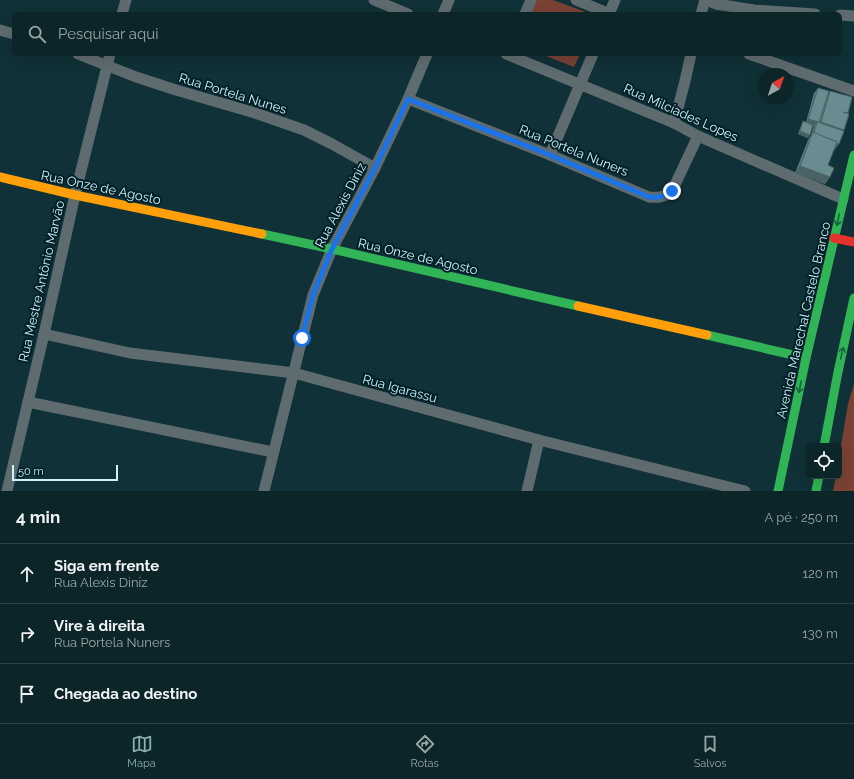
<!DOCTYPE html>
<html lang="pt">
<head>
<meta charset="utf-8">
<style>
  :root { --surface:#0c2529; --page:#152d31; --text:#f1f3f6; --muted:#9aa5a8; --line:#2c4246; --accent:#8cadb4 }
  body { margin:0; font-family:Raleway,sans-serif; background:var(--page); color:var(--text) }
  .controls { position:absolute; right:12px; bottom:12px; display:grid; overflow:hidden; border-radius:6px; box-shadow:0 4px 16px #0002 }
  .controls button { width:36px; height:36px; display:grid; place-items:center; padding:0; border:0; border-bottom:1px solid var(--line); background:var(--surface); color:var(--text); font:20px sans-serif }
  .compass { position:absolute; left:758px; top:68px; width:36px; height:36px; border-radius:50%; background:var(--surface); box-shadow:0 4px 16px #0002; rotate:40deg }
  .scale { position:absolute; left:12px; bottom:10px; width:106px; box-sizing:border-box; padding-left:4px; border:2px solid #cef0f8; border-top:0; font-size:11px; line-height:14px; white-space:nowrap; color:#cef0f8; -webkit-text-stroke:3px #032027; paint-order:stroke }
  .stop { position:absolute; width:12px; height:12px; margin:-9px; border:3px solid #1a73e8; border-radius:50%; background:#fff }
  .stop.end { background:#1a73e8; border-color:#fff; box-shadow:0 1px 4px #0008 }
  .list { margin:0; padding:0; list-style:none }
  h2 { display:flex; justify-content:space-between; align-items:center; height:52px; margin:0; padding:0 16px; font-size:17px }
  h2 small { font-size:13px; font-weight:400; color:var(--muted) }
  .list li { display:grid; grid-template-columns:26px 1fr auto; gap:12px; align-items:center; box-sizing:border-box; height:60px; padding:0 16px; border-top:1px solid var(--line) }
  .list b { display:block; font-size:15px; white-space:nowrap }
  .list p { margin:0; font-size:13px; white-space:nowrap; color:var(--muted) }
  .list em { font-size:13px; font-style:normal; color:var(--muted) }
  .icon { flex:none; width:22px; height:22px; fill:none; stroke:currentColor; stroke-width:2; stroke-linecap:round; stroke-linejoin:round }
  .map { position:relative; flex:none; width:854px; height:491px; overflow:hidden }
  .search { position:absolute; background:var(--surface); box-shadow:0 4px 16px #0002; left:12px; right:12px; top:12px; height:44px; display:flex; align-items:center; gap:10px; box-sizing:border-box; padding:0 14px; border-radius:6px; color:var(--muted); font-size:15px }
  .sheet { height:232px; background:var(--surface) }
  nav { display:flex; justify-content:space-around; align-items:center; box-sizing:border-box; height:56px; border-top:1px solid var(--line); background:var(--surface); font-size:11px; color:var(--muted) }
  nav a { display:grid; justify-items:center; gap:2px }
  nav .on { color:var(--accent) }
  .map>svg:first-child { display:block }
  .green { fill:#7a4234 }
  .lines { fill:none; stroke-linecap:round; stroke-linejoin:round }
  .street { stroke:#5f6c6f; stroke-width:11 }
  .fast { stroke:#30b455; stroke-width:9 }
  .slow { stroke:#ff9f0a; stroke-width:9 }
  .jam { stroke:#e5322d; stroke-width:9 }
  .wall { fill:#59787b }
  .shaded-wall { fill:#496264 }
  .building { fill:#688c8f; stroke:#496264 }
  .oneway { stroke:#17633c }
  .route { stroke:#1a73e8; stroke-width:5 }
  .labels { text-anchor:middle; stroke-width:4; stroke-linejoin:round; paint-order:stroke }
  .street-label { font-size:13px; fill:#cef0f8; stroke:#032027 }
</style>
</head>
<body>
<div class="map">
<svg width="854" height="491" viewBox="0 0 854 491">
  <rect width="100%" height="100%" fill="#103137"/>
  <g class="green">
    <path d="M 533,0 L 553,0 L 591,14 L 528,14 Z"/>
    <path d="M 541,54 L 580,54 L 574,67 Z"/>
    <path d="M 854,384 L 854,491 L 833,491 L 836,476 L 839,476 L 839,457 L 848,404 Z"/>
  </g>
  <g class="lines">
    <g class="street">
      <path d="M 374,0 L 408,14"/>
      <path d="M 576,0 L 610,14"/>
      <path d="M 706,0 L 716,4 L 754,10 L 815,14"/>
      <path d="M 122,14 L 126,0"/>
      <path d="M 443,14 L 449,0"/>
      <path d="M 525,14 L 531,0"/>
      <path d="M 609,14 L 615,0"/>
      <path d="M 701,14 L 705,0"/>
      <path d="M 840,15 L 854,16"/>
      <path d="M 0,30 L 14,34"/>
      <path d="M 78,54 L 136,77 L 176,90 L 255,113 L 304,130 L 332,144 L 375,168"/>
      <path d="M 506,54 L 674,123 L 698,136 L 843,199"/>
      <path d="M 749,54 L 854,91"/>
      <path d="M 408,99 L 550,155 L 649,197 C 659,198 664,197 672,191 L 698,136"/>
      <path d="M 674,123 L 685,81 L 691,54"/>
      <path d="M 550,155 L 593,54"/>
      <path d="M 44,334 L 130,353 L 294,373 L 539,440 L 745,491"/>
      <path d="M 28,402 L 273,452"/>
      <path d="M 7,491 L 44,334 L 75,195 L 110,54"/>
      <path d="M 264,491 L 313,295 L 332,249 L 375,168 L 408,99 L 427,54"/>
      <path d="M 527,491 L 539,440"/>
    </g>
    <g class="fast">
      <path d="M 262,234 L 332,249 L 578,306"/>
      <path d="M 707,335 L 806,358"/>
      <path d="M 824,446 L 838,372 L 854,298"/>
      <path d="M 778,491 L 806,358 L 854,155"/>
      <path d="M 816,491 L 819,476"/>
    </g>
    <g class="slow">
      <path d="M 0,177 L 75,195 L 262,234"/>
      <path d="M 578,306 L 707,335"/>
    </g>
    <path class="jam" d="M 834,238 L 854,242"/>
  </g>
  <path class="wall" d="M 818,88 L 828,94 L 830,91 L 847,114 L 843,131 L 839,144 L 835,149 L 834,149 L 828,165 L 830,177 L 825,184 L 795,173 L 808,140 L 811,135 L 814,126 L 813,126 L 808,138 L 798,134 L 802,123 L 803,121 L 806,122 L 814,93 Z"/>
  <g class="shaded-wall">
    <path d="M 808,119 L 819,122 L 816,126 L 817,122 L 814,126 L 805,124 Z"/>
    <path d="M 821,122 L 844,130 L 841,135 L 817,127 Z"/>
    <path d="M 800,131 L 810,135 L 808,138 L 798,134 Z"/>
    <path d="M 813,135 L 839,144 L 835,149 L 810,140 Z"/>
    <path d="M 800,166 L 830,177 L 825,184 L 795,173 Z"/>
  </g>
  <g class="building">
    <path d="M 818,88 L 829,91 L 819,122 L 808,119 Z"/>
    <path d="M 830,91 L 852,97 L 848,113 L 843,112 L 849,114 L 844,130 L 821,122 Z"/>
    <path d="M 803,121 L 813,125 L 810,135 L 800,131 Z"/>
    <path d="M 817,122 L 844,131 L 839,144 L 836,143 L 837,142 L 814,133 Z"/>
    <path d="M 813,132 L 837,142 L 828,165 L 834,168 L 830,177 L 800,166 Z"/>
  </g>
  <defs><path id="oneway-shaft" d="M-6 0H5M1.5-3L5.5 0L1.5 3" fill="none" stroke-width="1.6" stroke-linecap="round" stroke-linejoin="round"/></defs>
  <g class="oneway">
    <use href="#oneway-shaft" transform="translate(838 220) rotate(102)"/>
    <use href="#oneway-shaft" transform="translate(842 353) rotate(-77)"/>
    <use href="#oneway-shaft" transform="translate(800 387) rotate(102)"/>
  </g>
  <g class="lines">
    <path class="route" d="M 302,338 L 313,295 L 332,249 L 375,168 L 408,99 L 550,155 L 649,197 C 659,198 664,197 672,191"/>
  </g>
  <g class="labels">
    <g class="street-label">
      <text transform="translate(233 93) rotate(17)" y="5">Rua Portela Nunes</text>
      <text transform="translate(681 112) rotate(24)" y="5">Rua Milcíades Lopes</text>
      <text transform="translate(574 150) rotate(22)" y="5">Rua Portela Nuners</text>
      <text transform="translate(101 187) rotate(12)" y="5">Rua Onze de Agosto</text>
      <text transform="translate(340 205) rotate(-62)" y="5">Rua Alexis Diniz</text>
      <text transform="translate(418 256) rotate(13)" y="5">Rua Onze de Agosto</text>
      <text transform="translate(41 281) rotate(-77)" y="5">Rua Mestre Antônio Marvão</text>
      <text transform="translate(803 320) rotate(-77)" y="5">Avenida Marechal Castelo Branco</text>
      <text transform="translate(400 388) rotate(15)" y="5">Rua Igarassu</text>
    </g>
  </g>
</svg>
<div class="controls">
<button><svg class="icon" aria-label="locate" viewBox="0 0 24 24"><circle cx="12" cy="12" r="6"/><path d="M12 2v4M12 18v4M2 12h4M18 12h4"/></svg></button>
</div>
<svg class="compass" viewBox="-18 -18 36 36"><path d="M0-13l5 13h-10z" fill="#e53935"/><path d="M0 13l5-13h-10z" fill="#9aa5a8"/></svg>
<div class="scale">50 m</div>
<div class="stop" style="left:302px;top:338px"></div>
<div class="stop end" style="left:672px;top:191px"></div>
<div class="search"><svg class="icon" aria-label="search" viewBox="0 0 24 24"><circle cx="10" cy="10" r="6"/><path d="M15 15l6 6"/></svg>Pesquisar aqui</div>
</div>
<section class="sheet">
<h2>4 min<small>A pé · 250 m</small></h2>
<ul class="list">
<li><svg class="icon" aria-label="ahead" viewBox="0 0 24 24"><path d="M12 20V5M6 11l6-6 6 6"/></svg><div><b>Siga em frente</b><p>Rua Alexis Diniz</p></div><em>120 m</em></li>
<li><svg class="icon" aria-label="right" viewBox="0 0 24 24"><path d="M7 20v-9h11M14 6l5 5-5 5"/></svg><div><b>Vire à direita</b><p>Rua Portela Nuners</p></div><em>130 m</em></li>
<li><svg class="icon" aria-label="arrive" viewBox="0 0 24 24"><path d="M6 21V4h12l-3 4 3 4H6"/></svg><div><b>Chegada ao destino</b></div></li>
</ul>
</section>
<nav>
<a class="on"><svg class="icon" aria-label="map" viewBox="0 0 24 24"><path d="M3 6l6-2 6 2 6-2v14l-6 2-6-2-6 2zM9 4v14M15 6v14"/></svg>Mapa</a>
<a><svg class="icon" aria-label="directions" viewBox="0 0 24 24"><path d="M12 3l9 9-9 9-9-9zM9 14v-3h6M13 9l2 2-2 2"/></svg>Rotas</a>
<a><svg class="icon" aria-label="saved" viewBox="0 0 24 24"><path d="M7 4h10v16l-5-4-5 4z"/></svg>Salvos</a>
</nav>
</body>
</html>
